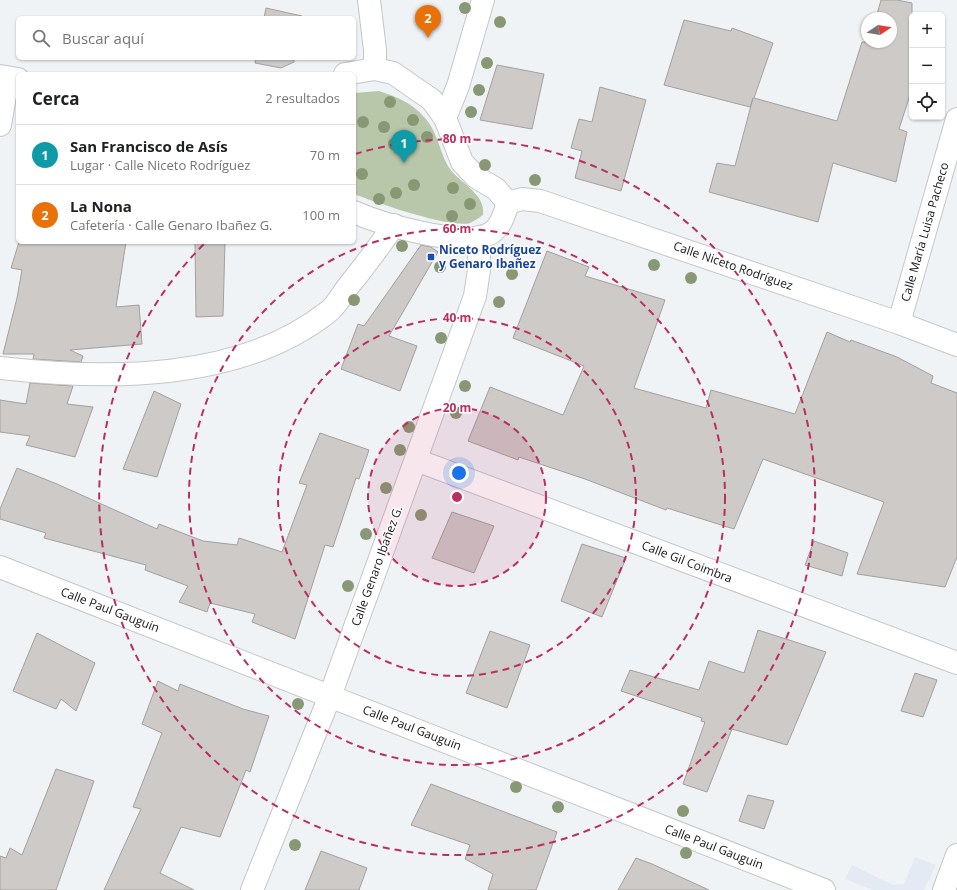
<!DOCTYPE html>
<html lang="es">
<head>
<meta charset="utf-8">
<style>
  :root { --surface:#fff; --page:#f2f2f2; --text:#202124; --muted:#757577; --line:#e0e0e0; --accent:#bb2e60 }
  body { margin:0; font-family:"Open Sans",sans-serif; background:var(--page); color:var(--text) }
  .controls { position:absolute; right:12px; top:12px; display:grid; overflow:hidden; border-radius:6px; box-shadow:0 1px 3px #0004 }
  .controls button { width:36px; height:36px; display:grid; place-items:center; padding:0; border:0; border-bottom:1px solid var(--line); background:var(--surface); color:var(--text); font:20px sans-serif }
  .compass { position:absolute; left:861px; top:12px; width:36px; height:36px; border-radius:50%; background:var(--surface); box-shadow:0 1px 3px #0004; rotate:78deg }
  .you { position:absolute; left:459px; top:473px; width:14px; height:14px; margin:-10px; border:3px solid #fff; border-radius:50%; background:#1a73e8; box-shadow:0 0 0 6px #1a73e833 }
  .badge { display:grid; place-items:center; width:26px; height:26px; border-radius:50%; background:var(--accent); color:#fff; font-size:13px; font-weight:700 }
  .pin { position:absolute; translate:-50% -33px; filter:drop-shadow(0 1px 2px #0008) }
  .pin::after { content:''; position:absolute; top:21px; width:14px; height:12px; background:inherit; clip-path:polygon(0 0,100% 0,50% 100%) }
  .list { margin:0; padding:0; list-style:none }
  h2 { display:flex; justify-content:space-between; align-items:center; height:52px; margin:0; padding:0 16px; font-size:17px }
  h2 small { font-size:13px; font-weight:400; color:var(--muted) }
  .list li { display:grid; grid-template-columns:26px 1fr auto; gap:12px; align-items:center; box-sizing:border-box; height:60px; padding:0 16px; border-top:1px solid var(--line) }
  .list b { display:block; font-size:15px; white-space:nowrap }
  .list p { margin:0; font-size:13px; white-space:nowrap; color:var(--muted) }
  .list em { font-size:13px; font-style:normal; color:var(--muted) }
  .icon { flex:none; width:22px; height:22px; fill:none; stroke:currentColor; stroke-width:2; stroke-linecap:round; stroke-linejoin:round }
  .map { position:relative; flex:none; width:957px; height:890px; overflow:hidden }
  .search { position:absolute; background:var(--surface); box-shadow:0 1px 3px #0004; left:16px; top:16px; width:340px; height:44px; display:flex; align-items:center; gap:10px; box-sizing:border-box; padding:0 14px; border-radius:6px; color:var(--muted); font-size:15px }
  .panel { position:absolute; background:var(--surface); box-shadow:0 1px 3px #0004; left:16px; top:72px; width:340px; height:172px; border-radius:6px }
  .map>svg:first-child { display:block }
  .built { fill:#e3eaf4 }
  .green { fill:#b8c7a9 }
  .building { fill:#cdcac8; stroke:#a3a09e }
  .lines { fill:none; stroke-linecap:round; stroke-linejoin:round }
  .minor-casing { stroke:#c4c6c9; stroke-width:24 }
  .tertiary-casing { stroke:#c4c6c9; stroke-width:24 }
  .minor { stroke:#fff; stroke-width:22 }
  .tertiary { stroke:#fff; stroke-width:22 }
  .tree { fill:#889875 }
  .ring { fill:none; stroke:#bb2e60; stroke-width:2; stroke-dasharray:7 5 }
  .transit-dot { fill:#1a4fb4; stroke:#fff; stroke-width:1.5 }
  .labels { text-anchor:middle; stroke-width:3; stroke-linejoin:round; paint-order:stroke }
  .street-label { font-size:12px; fill:#161718; stroke:#fff }
  .transit-label { font-size:12px; font-weight:bold; fill:#164399; stroke:#fff; text-anchor:start }
  .centre { fill:#bb2e60; stroke:#fff; stroke-width:2 }
  .ring-label { font-size:12px; text-anchor:middle; font-weight:bold; fill:#bb2e60; stroke:#fff; stroke-width:3; stroke-linejoin:round; paint-order:stroke }
</style>
</head>
<body>
<div class="map">
<svg width="957" height="890" viewBox="0 0 957 890">
  <rect width="100%" height="100%" fill="#f0f3f6"/>
  <path class="built" d="M 915,857 L 936,865 L 924,890 L 873,890 L 845,879 L 852,865 L 893,885 L 904,884 Z"/>
  <path class="green" d="M 379,91 C 397,97 411,102 424,117 C 439,133 439,153 450,169 C 461,184 486,194 483,215 C 479,218 474,221 470,223 C 452,229 374,202 354,194 L 354,93 Z"/>
  <g class="building">
    <path d="M 881,0 L 897,0 L 912,3 L 912,89 L 899,129 L 907,132 L 896,182 L 833,163 L 818,222 L 709,192 L 717,163 L 735,166 L 753,98 L 750,107 L 664,85 L 684,20 L 731,31 L 732,28 L 773,43 L 754,98 L 837,121 L 862,42 L 891,42 L 891,18 L 876,18 Z"/>
    <path d="M 266,8 L 302,16 L 302,18 L 264,18 Z"/>
    <path d="M 256,58 L 294,58 L 294,62 L 281,68 L 255,63 Z"/>
    <path d="M 497,65 L 544,74 L 532,129 L 480,120 Z"/>
    <path d="M 600,87 L 646,100 L 621,191 L 575,178 L 582,151 L 571,148 L 579,119 L 592,122 Z"/>
    <path d="M 19,242 L 126,242 L 116,307 L 139,305 L 142,344 L 70,350 L 83,356 L 81,362 L 33,359 L 34,354 L 3,354 L 17,298 L 22,270 L 11,268 Z"/>
    <path d="M 195,242 L 225,242 L 223,316 L 196,317 Z"/>
    <path d="M 421,245 L 431,247 L 438,252 L 389,336 L 417,346 L 400,391 L 341,369 L 358,324 L 364,326 Z"/>
    <path d="M 547,251 L 589,267 L 585,276 L 665,300 L 634,388 L 706,408 L 711,390 L 795,414 L 827,332 L 850,342 L 851,340 L 897,357 L 933,376 L 931,383 L 957,393 L 957,557 L 945,587 L 857,574 L 884,502 L 763,459 L 734,529 L 667,508 L 666,510 L 585,479 L 519,457 L 518,460 L 468,441 L 490,387 L 563,415 L 584,366 L 513,338 Z"/>
    <path d="M 30,383 L 73,386 L 67,404 L 93,407 L 75,457 L 26,445 L 30,436 L 0,432 L 0,400 L 26,404 Z"/>
    <path d="M 154,391 L 181,404 L 157,477 L 123,469 Z"/>
    <path d="M 320,433 L 369,450 L 359,479 L 356,478 L 333,547 L 325,545 L 295,639 L 252,622 L 255,614 L 210,603 L 207,612 L 179,602 L 188,586 L 145,570 L 146,565 L 44,538 L 46,533 L 0,519 L 0,509 L 17,468 L 57,484 L 157,529 L 159,524 L 203,541 L 237,545 L 239,538 L 282,552 L 307,485 L 299,483 Z"/>
    <path d="M 452,512 L 494,526 L 474,573 L 432,558 Z"/>
    <path d="M 814,541 L 848,553 L 842,576 L 805,565 Z"/>
    <path d="M 582,544 L 626,558 L 602,617 L 561,601 Z"/>
    <path d="M 758,630 L 826,652 L 787,745 L 732,729 L 707,792 L 683,784 L 705,722 L 701,721 L 702,718 L 621,691 L 630,670 L 699,690 L 709,661 L 744,673 Z"/>
    <path d="M 490,631 L 530,645 L 507,708 L 466,693 Z"/>
    <path d="M 37,633 L 95,663 L 76,711 L 61,699 L 56,709 L 13,691 Z"/>
    <path d="M 915,673 L 937,680 L 923,717 L 901,711 Z"/>
    <path d="M 158,681 L 178,691 L 180,684 L 243,709 L 269,716 L 250,772 L 246,770 L 220,837 L 181,827 L 160,873 L 194,890 L 104,890 L 141,809 L 133,807 L 162,733 L 142,724 Z"/>
    <path d="M 56,769 L 94,781 L 56,890 L 0,890 L 0,856 L 6,858 L 10,848 L 22,855 Z"/>
    <path d="M 431,784 L 557,832 L 536,890 L 488,890 L 493,874 L 465,859 L 470,845 L 411,825 Z"/>
    <path d="M 748,795 L 774,801 L 764,829 L 739,821 Z"/>
    <path d="M 321,851 L 367,868 L 359,890 L 305,890 Z"/>
    <path d="M 636,858 L 652,864 L 709,890 L 618,890 Z"/>
  </g>
  <g class="lines">
    <defs>
      <g id="minor">
        <path d="M 369,0 L 375,50 L 375,69"/>
        <path d="M 445,118 L 458,86 L 483,0"/>
        <path d="M 0,125 L 8,78"/>
        <path d="M 899,323 L 957,119"/>
        <path d="M 0,368 C 107,380 239,382 328,312 C 336,306 341,296 347,288 C 363,268 379,247 394,225"/>
        <path d="M 416,460 L 957,663"/>
        <path d="M 0,567 L 824,890"/>
        <path d="M 252,890 L 330,696 L 475,296 L 479,270 L 479,237"/>
        <path d="M 944,890 L 957,855"/>
      </g>
      <g id="tertiary">
        <path d="M 345,74 L 375,69 L 393,73 L 432,100 L 445,118 L 462,162 L 476,177 L 496,189 L 508,203"/>
        <path d="M 0,76 L 18,79"/>
        <path d="M 508,203 L 522,199 L 540,201 L 899,323 L 957,345"/>
        <path d="M 354,212 C 381,224 460,247 487,235 C 500,230 504,215 508,203"/>
      </g>
    </defs>
    <use href="#minor" class="minor-casing"/>
    <use href="#tertiary" class="tertiary-casing"/>
    <use href="#minor" class="minor"/>
    <use href="#tertiary" class="tertiary"/>
  </g>
  <g class="tree">
    <circle cx="465" cy="8" r="6"/>
    <circle cx="500" cy="22" r="6"/>
    <circle cx="487" cy="63" r="6"/>
    <circle cx="479" cy="90" r="6"/>
    <circle cx="390" cy="102" r="6"/>
    <circle cx="471" cy="112" r="6"/>
    <circle cx="413" cy="120" r="6"/>
    <circle cx="363" cy="122" r="6"/>
    <circle cx="384" cy="127" r="6"/>
    <circle cx="427" cy="137" r="6"/>
    <circle cx="394" cy="144" r="6"/>
    <circle cx="485" cy="165" r="6"/>
    <circle cx="362" cy="174" r="6"/>
    <circle cx="535" cy="180" r="6"/>
    <circle cx="414" cy="185" r="6"/>
    <circle cx="453" cy="188" r="6"/>
    <circle cx="396" cy="193" r="6"/>
    <circle cx="379" cy="199" r="6"/>
    <circle cx="470" cy="204" r="6"/>
    <circle cx="452" cy="216" r="6"/>
    <circle cx="402" cy="246" r="6"/>
    <circle cx="654" cy="265" r="6"/>
    <circle cx="440" cy="267" r="6"/>
    <circle cx="512" cy="274" r="6"/>
    <circle cx="691" cy="278" r="6"/>
    <circle cx="354" cy="300" r="6"/>
    <circle cx="499" cy="302" r="6"/>
    <circle cx="441" cy="338" r="6"/>
    <circle cx="465" cy="386" r="6"/>
    <circle cx="456" cy="413" r="6"/>
    <circle cx="409" cy="427" r="6"/>
    <circle cx="400" cy="450" r="6"/>
    <circle cx="386" cy="488" r="6"/>
    <circle cx="421" cy="515" r="6"/>
    <circle cx="366" cy="534" r="6"/>
    <circle cx="348" cy="586" r="6"/>
    <circle cx="298" cy="704" r="6"/>
    <circle cx="516" cy="787" r="6"/>
    <circle cx="558" cy="807" r="6"/>
    <circle cx="683" cy="811" r="6"/>
    <circle cx="295" cy="845" r="6"/>
    <circle cx="686" cy="853" r="6"/>
  </g>
  <circle cx="457" cy="497" r="89" fill="#bb2e60" fill-opacity=".12"/>
  <g class="ring">
    <circle cx="457" cy="497" r="89"/>
    <circle cx="457" cy="497" r="179"/>
    <circle cx="457" cy="497" r="268"/>
    <path d="M355 154A358 358 0 1 1 204 244"/>
  </g>
  <rect class="transit-dot" x="427" y="253" width="8" height="8" rx="2"/>
  <g class="labels">
    <g class="street-label">
      <text transform="translate(925 232) rotate(-74)" y="4">Calle María Luisa Pacheco</text>
      <text transform="translate(733 266) rotate(19)" y="4">Calle Niceto Rodríguez</text>
      <text transform="translate(687 562) rotate(21)" y="4">Calle Gil Coimbra</text>
      <text transform="translate(377 566) rotate(-70)" y="4">Calle Genaro Ibañez G.</text>
      <text transform="translate(110 610) rotate(21)" y="4">Calle Paul Gauguin</text>
      <text transform="translate(412 728) rotate(21)" y="4">Calle Paul Gauguin</text>
      <text transform="translate(714 847) rotate(21)" y="4">Calle Paul Gauguin</text>
    </g>
    <g class="transit-label">
      <text x="439" y="254">Niceto Rodríguez<tspan x="439" dy="14">y Genaro Ibañez</tspan></text>
    </g>
  </g>
  <circle cx="457" cy="497" r="6" class="centre"/>
  <g class="ring-label">
    <text x="457" y="143">80 m</text>
    <text x="457" y="233">60 m</text>
    <text x="457" y="322">40 m</text>
    <text x="457" y="412">20 m</text>
  </g>
</svg>
<div class="controls">
<button>+</button>
<button>−</button>
<button><svg class="icon" aria-label="locate" viewBox="0 0 24 24"><circle cx="12" cy="12" r="6"/><path d="M12 2v4M12 18v4M2 12h4M18 12h4"/></svg></button>
</div>
<svg class="compass" viewBox="-18 -18 36 36"><path d="M0-13l5 13h-10z" fill="#e53935"/><path d="M0 13l5-13h-10z" fill="#757577"/></svg>
<div class="you"></div>
<div class="pin badge" style="left:404px;top:163px;background:#0f9aa8">1</div>
<div class="pin badge" style="left:428px;top:38px;background:#e8710a">2</div>
<div class="search"><svg class="icon" aria-label="search" viewBox="0 0 24 24"><circle cx="10" cy="10" r="6"/><path d="M15 15l6 6"/></svg>Buscar aquí</div>
<section class="panel">
<h2>Cerca<small>2 resultados</small></h2>
<ul class="list">
<li><span class="badge" style="background:#0f9aa8">1</span><div><b>San Francisco de Asís</b><p>Lugar · Calle Niceto Rodríguez</p></div><em>70 m</em></li>
<li><span class="badge" style="background:#e8710a">2</span><div><b>La Nona</b><p>Cafetería · Calle Genaro Ibañez G.</p></div><em>100 m</em></li>
</ul>
</section>
</div>
</body>
</html>
